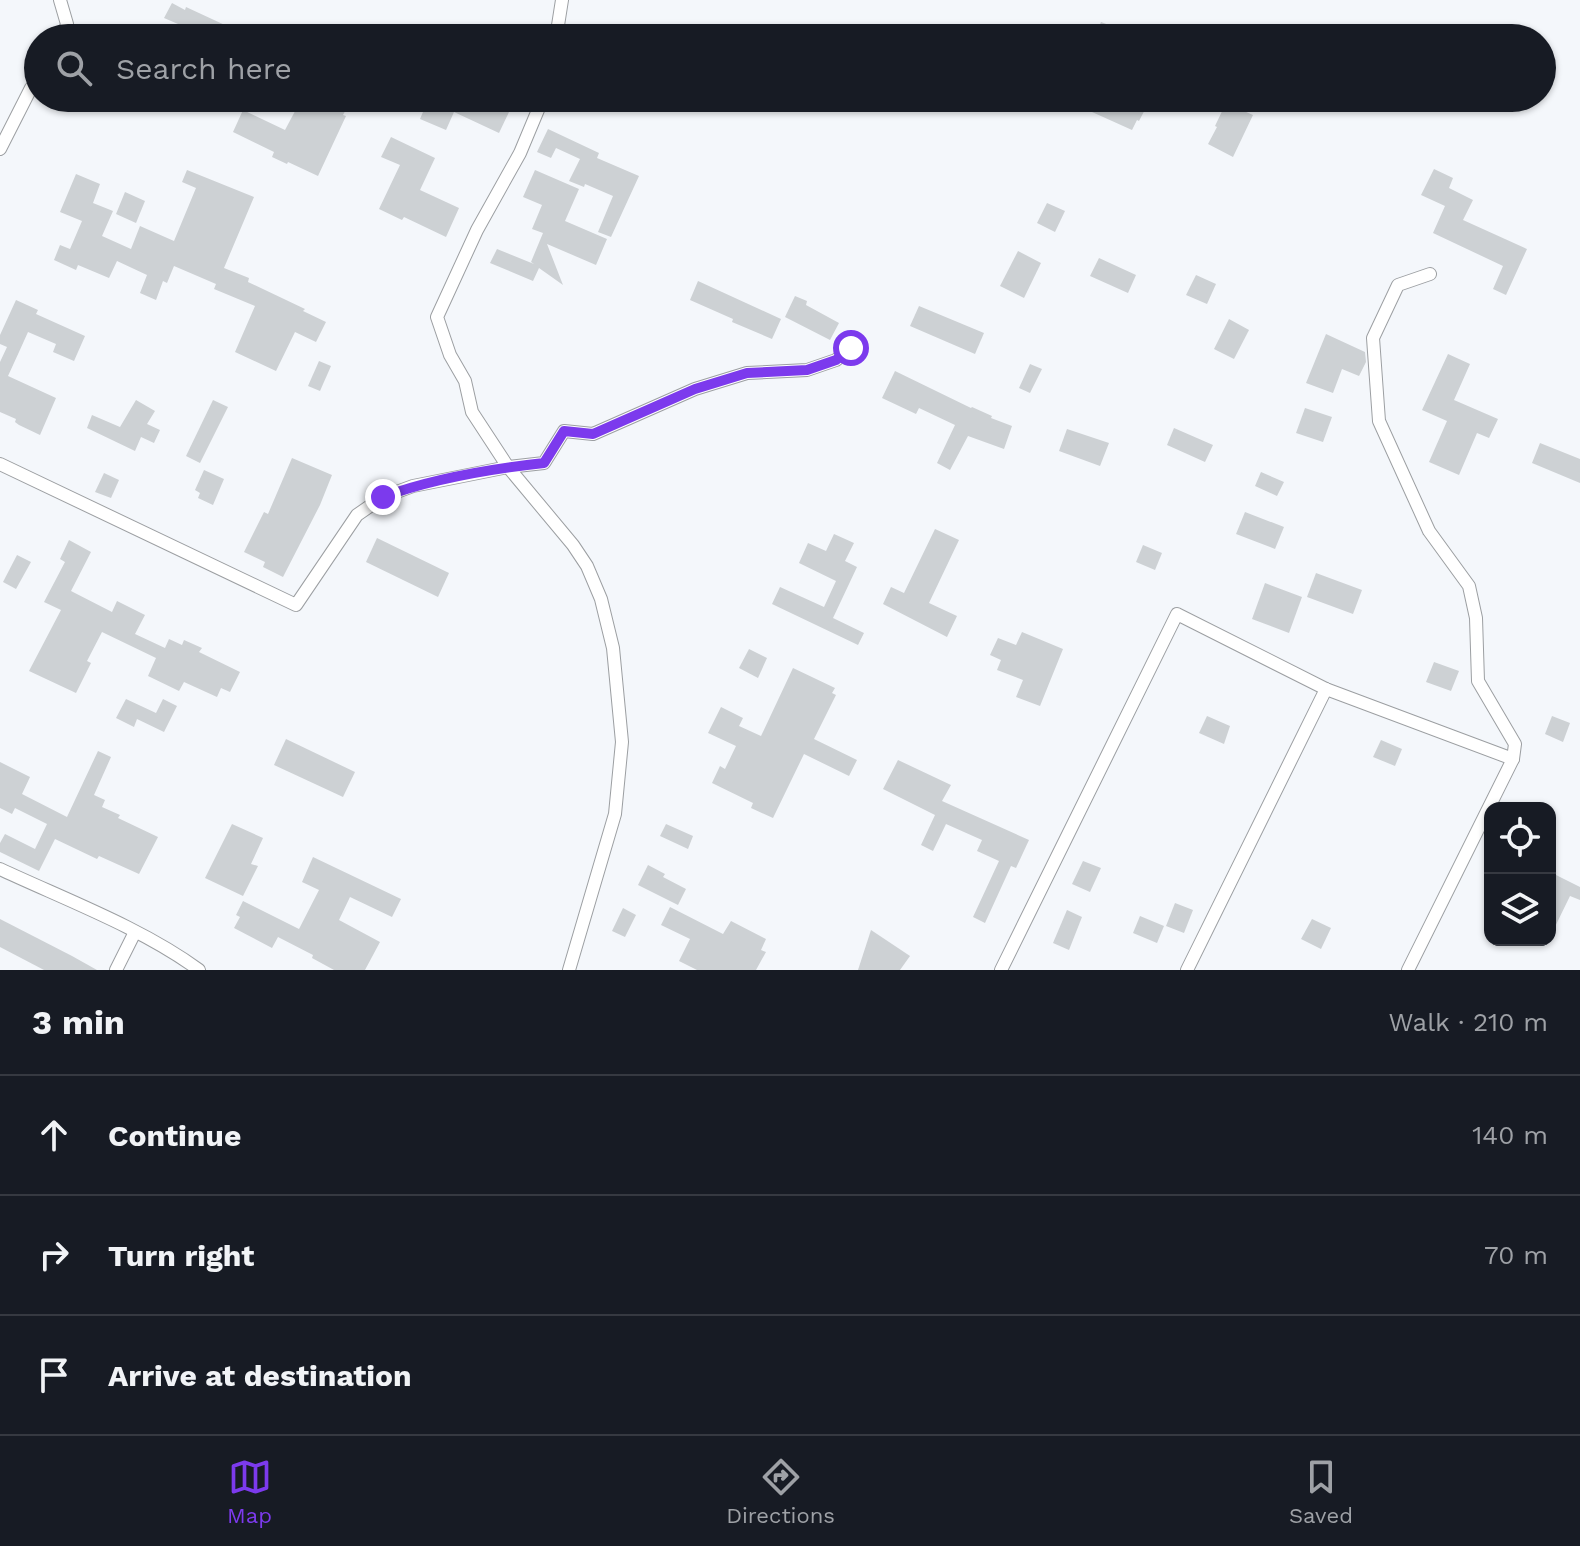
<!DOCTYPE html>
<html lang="en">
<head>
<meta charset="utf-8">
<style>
  :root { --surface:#171b24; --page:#20242c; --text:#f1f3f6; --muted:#9ea1a6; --line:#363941; --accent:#7c3aed }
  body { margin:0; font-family:"Work Sans",sans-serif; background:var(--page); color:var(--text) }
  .controls { position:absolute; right:24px; bottom:24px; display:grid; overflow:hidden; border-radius:16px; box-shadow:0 2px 6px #0004 }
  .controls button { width:72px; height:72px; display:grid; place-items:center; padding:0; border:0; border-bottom:2px solid var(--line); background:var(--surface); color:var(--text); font:40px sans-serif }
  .stop { position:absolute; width:24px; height:24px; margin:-18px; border:6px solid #7c3aed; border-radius:50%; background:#fff }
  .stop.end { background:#7c3aed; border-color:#fff; box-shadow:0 2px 8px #0008 }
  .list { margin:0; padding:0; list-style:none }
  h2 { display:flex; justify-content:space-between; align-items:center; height:104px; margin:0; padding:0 32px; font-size:34px }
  h2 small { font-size:26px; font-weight:400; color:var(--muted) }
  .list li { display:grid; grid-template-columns:52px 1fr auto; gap:24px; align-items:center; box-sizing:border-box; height:120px; padding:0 32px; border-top:2px solid var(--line) }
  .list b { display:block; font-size:30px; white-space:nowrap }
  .list em { font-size:26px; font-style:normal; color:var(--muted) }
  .icon { flex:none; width:44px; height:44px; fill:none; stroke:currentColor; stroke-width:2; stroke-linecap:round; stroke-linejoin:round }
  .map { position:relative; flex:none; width:1580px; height:970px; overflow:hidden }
  .search { position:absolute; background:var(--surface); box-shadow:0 2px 6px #0004; left:24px; right:24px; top:24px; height:88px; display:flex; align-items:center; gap:20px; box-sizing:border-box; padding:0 28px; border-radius:44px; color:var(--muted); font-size:30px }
  .sheet { height:464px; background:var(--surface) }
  nav { display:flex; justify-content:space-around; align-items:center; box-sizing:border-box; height:112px; border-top:2px solid var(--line); background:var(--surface); font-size:22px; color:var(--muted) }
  nav a { display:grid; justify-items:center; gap:4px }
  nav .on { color:var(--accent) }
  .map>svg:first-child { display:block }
  .building { fill:#cdd1d4 }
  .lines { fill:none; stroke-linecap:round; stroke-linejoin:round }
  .street-casing { stroke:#9c9fa2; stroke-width:14 }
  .street { stroke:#fff; stroke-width:12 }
  .route { stroke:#7c3aed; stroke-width:10 }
</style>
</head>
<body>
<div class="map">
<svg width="1580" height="970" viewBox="0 0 1580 970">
  <rect width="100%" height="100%" fill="#f4f7fb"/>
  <g class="building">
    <path d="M 172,3 L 185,10 L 186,7 L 227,26 L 221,38 L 171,38 L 178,24 L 164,18 Z"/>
    <path d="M 1101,22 L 1140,37 L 1140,38 L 1094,38 Z"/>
    <path d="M 302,98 L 352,98 L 343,115 L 346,116 L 318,176 L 288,162 L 287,164 L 272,157 L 274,152 L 233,132 L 243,110 L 285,130 Z"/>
    <path d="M 424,98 L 479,98 L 509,112 L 499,133 L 454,112 L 446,130 L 420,119 L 428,100 Z"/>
    <path d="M 1099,98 L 1151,98 L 1139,121 L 1137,120 L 1132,130 L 1092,112 Z"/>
    <path d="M 1226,103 L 1253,115 L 1233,157 L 1208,144 L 1217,127 L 1215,126 Z"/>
    <path d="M 548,129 L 599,153 L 597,158 L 639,176 L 611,237 L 598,232 L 613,196 L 585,184 L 584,187 L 569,181 L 580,159 L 556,148 L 551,158 L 537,152 Z"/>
    <path d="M 391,137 L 435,158 L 420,190 L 459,208 L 446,237 L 404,217 L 402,220 L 379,209 L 400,165 L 381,157 Z"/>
    <path d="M 1434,169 L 1453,178 L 1449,188 L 1473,200 L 1463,220 L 1527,249 L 1506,295 L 1493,289 L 1503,266 L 1433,233 L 1445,206 L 1421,195 Z"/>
    <path d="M 187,170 L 254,197 L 224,268 L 249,278 L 248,282 L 305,309 L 303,311 L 326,322 L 316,342 L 295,332 L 276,371 L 235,352 L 255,306 L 214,289 L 216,284 L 174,266 L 167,283 L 163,281 L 156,300 L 140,293 L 147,275 L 117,261 L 109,278 L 78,265 L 76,270 L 54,260 L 60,245 L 70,249 L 82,221 L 60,212 L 76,174 L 100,184 L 93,203 L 113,211 L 102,236 L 131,249 L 140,226 L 174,241 L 196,188 L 182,182 Z"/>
    <path d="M 535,170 L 579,189 L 565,221 L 607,239 L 596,265 L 547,244 L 563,285 L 539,268 L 533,281 L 490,263 L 497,249 L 534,264 L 531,262 L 543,233 L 532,229 L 542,205 L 523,197 Z"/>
    <path d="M 125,192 L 145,201 L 136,223 L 116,214 Z"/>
    <path d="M 1047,203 L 1065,211 L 1055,232 L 1037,223 Z"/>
    <path d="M 1018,251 L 1041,263 L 1024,298 L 1000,286 Z"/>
    <path d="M 1099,258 L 1136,275 L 1128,293 L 1090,276 Z"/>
    <path d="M 1196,275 L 1216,284 L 1207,304 L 1186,295 Z"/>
    <path d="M 698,281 L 781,319 L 772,339 L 732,322 L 733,319 L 690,300 Z"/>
    <path d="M 795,296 L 807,301 L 806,305 L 839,323 L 830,340 L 785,317 Z"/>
    <path d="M 16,300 L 38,310 L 36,314 L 85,336 L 74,361 L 53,352 L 56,344 L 28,332 L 19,352 L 8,376 L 56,398 L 40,435 L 19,425 L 15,422 L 16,419 L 0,412 L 0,362 L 7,347 L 0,344 L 0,335 Z"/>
    <path d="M 919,306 L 984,333 L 975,354 L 910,326 Z"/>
    <path d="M 1229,319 L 1249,330 L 1234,359 L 1214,349 Z"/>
    <path d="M 1326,334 L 1365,352 L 1366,362 L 1359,376 L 1342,369 L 1333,393 L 1306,383 Z"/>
    <path d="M 1448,354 L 1470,364 L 1454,400 L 1498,419 L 1489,438 L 1477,433 L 1459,475 L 1429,462 L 1447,421 L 1422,410 Z"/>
    <path d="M 319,361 L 331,366 L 320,391 L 308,386 Z"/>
    <path d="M 1030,364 L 1042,369 L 1030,393 L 1019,388 Z"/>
    <path d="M 895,371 L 971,408 L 972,407 L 992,416 L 991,418 L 1012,426 L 1004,449 L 968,436 L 950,470 L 937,463 L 955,425 L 919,408 L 916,414 L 882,398 Z"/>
    <path d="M 136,400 L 155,411 L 147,424 L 160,430 L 154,443 L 141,437 L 135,451 L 87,428 L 92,415 L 120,427 Z"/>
    <path d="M 213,400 L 228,407 L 200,463 L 186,456 Z"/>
    <path d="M 1305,408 L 1332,417 L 1323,442 L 1296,433 Z"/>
    <path d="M 1174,428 L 1213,445 L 1205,462 L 1167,445 Z"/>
    <path d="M 1067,429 L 1109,443 L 1100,466 L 1059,451 Z"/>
    <path d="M 1540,443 L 1580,459 L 1580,483 L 1532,463 Z"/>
    <path d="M 292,458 L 332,475 L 320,505 L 283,577 L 263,567 L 265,562 L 244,552 L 264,512 L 268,514 Z"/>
    <path d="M 204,470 L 224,479 L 213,505 L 198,498 L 200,493 L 195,490 Z"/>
    <path d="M 1261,472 L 1284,482 L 1277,496 L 1255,486 Z"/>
    <path d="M 104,473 L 119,480 L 111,498 L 95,492 Z"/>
    <path d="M 1245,512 L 1284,527 L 1275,549 L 1236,534 Z"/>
    <path d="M 935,529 L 959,540 L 929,603 L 957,616 L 947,637 L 883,604 L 891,587 L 904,593 Z"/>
    <path d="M 834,534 L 854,543 L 845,561 L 857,567 L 833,618 L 864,633 L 858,645 L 772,604 L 780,587 L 824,607 L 836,581 L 799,563 L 808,543 L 826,551 Z"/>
    <path d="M 377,538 L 449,573 L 438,597 L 366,562 Z"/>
    <path d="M 69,540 L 91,552 L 71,591 L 112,612 L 117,601 L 145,615 L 135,634 L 165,648 L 169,639 L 182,645 L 184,640 L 202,648 L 199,652 L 240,672 L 230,692 L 221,688 L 217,697 L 184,682 L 179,691 L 148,676 L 156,658 L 102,632 L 87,661 L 91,663 L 76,693 L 29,671 L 61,610 L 44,602 L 65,562 L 60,559 Z"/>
    <path d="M 1143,545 L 1162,553 L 1155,570 L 1136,562 Z"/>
    <path d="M 17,555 L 31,562 L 16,589 L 3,582 Z"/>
    <path d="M 1316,573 L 1362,590 L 1353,614 L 1307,597 Z"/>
    <path d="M 1265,583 L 1302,597 L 1289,633 L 1252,619 Z"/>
    <path d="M 1022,632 L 1063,649 L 1040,706 L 1016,697 L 1023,680 L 997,670 L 1001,660 L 990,655 L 998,638 L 1016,645 Z"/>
    <path d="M 749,649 L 767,658 L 758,678 L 739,668 Z"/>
    <path d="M 1434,662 L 1459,671 L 1451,691 L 1426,682 Z"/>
    <path d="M 793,668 L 835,688 L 832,693 L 836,695 L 814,739 L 857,760 L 849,776 L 804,754 L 773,818 L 751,808 L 753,803 L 712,783 L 720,766 L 725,769 L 736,746 L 708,733 L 721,707 L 743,718 L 739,726 L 761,736 Z"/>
    <path d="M 126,699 L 156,713 L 163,699 L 177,706 L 164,732 L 137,719 L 134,727 L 116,718 Z"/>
    <path d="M 1207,716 L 1230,726 L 1224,744 L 1199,733 Z"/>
    <path d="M 1552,716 L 1570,723 L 1563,742 L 1545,734 Z"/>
    <path d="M 286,739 L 355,772 L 343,797 L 274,765 Z"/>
    <path d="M 1381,740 L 1402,749 L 1395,766 L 1373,757 Z"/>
    <path d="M 98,751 L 111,757 L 94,795 L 105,800 L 102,807 L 120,815 L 118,818 L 158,837 L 139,874 L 99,856 L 97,859 L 55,839 L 39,871 L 0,852 L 0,843 L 5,834 L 35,849 L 47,824 L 15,808 L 12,814 L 0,808 L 0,762 L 30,777 L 22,794 L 67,817 Z"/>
    <path d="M 898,760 L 951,785 L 942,801 L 1029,840 L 1016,868 L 1011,866 L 985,923 L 973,917 L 999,861 L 977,851 L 982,840 L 946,824 L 933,851 L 921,845 L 935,815 L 883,789 Z"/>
    <path d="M 232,824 L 263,838 L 251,864 L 258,866 L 243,896 L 205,878 Z"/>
    <path d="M 666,824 L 693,836 L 688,849 L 660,836 Z"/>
    <path d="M 313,857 L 401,899 L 392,917 L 350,897 L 339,920 L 380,942 L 365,970 L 334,970 L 312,958 L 313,955 L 278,937 L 272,948 L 234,928 L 240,917 L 236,915 L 243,901 L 299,929 L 319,890 L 302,882 Z"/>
    <path d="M 1083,861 L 1101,868 L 1090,892 L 1072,884 Z"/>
    <path d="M 648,865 L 665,874 L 663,877 L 686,889 L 678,905 L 638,885 Z"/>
    <path d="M 1550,872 L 1580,887 L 1580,900 L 1570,896 L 1550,937 Z"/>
    <path d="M 1175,903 L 1193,910 L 1184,933 L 1166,926 Z"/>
    <path d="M 670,907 L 723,934 L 731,921 L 766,939 L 761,950 L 766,952 L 756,970 L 697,970 L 679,961 L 690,939 L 661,925 Z"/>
    <path d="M 623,908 L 636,915 L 625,937 L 612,931 Z"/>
    <path d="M 1067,910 L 1082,917 L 1069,950 L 1053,943 Z"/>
    <path d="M 1140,916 L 1164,926 L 1157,943 L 1133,933 Z"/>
    <path d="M 0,919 L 72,956 L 97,970 L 44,970 L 0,947 Z"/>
    <path d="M 1312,919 L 1331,928 L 1321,949 L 1301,939 Z"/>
    <path d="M 871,930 L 910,956 L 900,970 L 858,970 Z"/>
  </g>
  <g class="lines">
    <defs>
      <g id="street">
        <path d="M 60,0 L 67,24 L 63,38"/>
        <path d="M 556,38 L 562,0"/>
        <path d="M 543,98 L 520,153 L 477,230 L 437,317 L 450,355 L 465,381 L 472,412 L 508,467 L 573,545 L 587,566 L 601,599 L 613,648 L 622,742 L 615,814 L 569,970"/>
        <path d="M 0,149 L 31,88 L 38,80"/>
        <path d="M 0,464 L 296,605 L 357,515 L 383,497 L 413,486 L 508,467 L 544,463 L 564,431 L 593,434 L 695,389 L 747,373 L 807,370 L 836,360 L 851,348"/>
        <path d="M 0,869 C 64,899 142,928 199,970"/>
        <path d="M 116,970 L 135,932"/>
        <path d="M 1001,970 L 1177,614 L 1326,689 L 1513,759"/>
        <path d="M 1187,970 L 1326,689"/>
        <path d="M 1408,970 L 1513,759 L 1515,744 L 1478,681 L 1476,618 L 1469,586 L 1429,531 L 1379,421 L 1373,338 L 1398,285 L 1430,274"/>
      </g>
    </defs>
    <use href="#street" class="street-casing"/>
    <use href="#street" class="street"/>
  </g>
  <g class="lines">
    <path class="route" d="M 383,497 C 434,478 490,469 544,463 L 564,431 L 593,434 L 695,389 L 747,373 L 807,370 L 836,360 L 851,348"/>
  </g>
</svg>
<div class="controls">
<button><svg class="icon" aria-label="locate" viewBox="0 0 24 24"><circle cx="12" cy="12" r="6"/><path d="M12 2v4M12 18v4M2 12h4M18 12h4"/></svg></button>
<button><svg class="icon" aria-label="layers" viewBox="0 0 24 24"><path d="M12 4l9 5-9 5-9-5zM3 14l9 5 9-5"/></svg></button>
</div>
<div class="stop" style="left:851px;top:348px"></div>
<div class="stop end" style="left:383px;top:497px"></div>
<div class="search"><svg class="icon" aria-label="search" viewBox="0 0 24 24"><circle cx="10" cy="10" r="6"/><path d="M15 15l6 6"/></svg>Search here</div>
</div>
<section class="sheet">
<h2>3 min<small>Walk · 210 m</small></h2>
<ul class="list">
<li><svg class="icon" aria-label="ahead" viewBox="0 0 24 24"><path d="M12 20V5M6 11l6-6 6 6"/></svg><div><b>Continue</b></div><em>140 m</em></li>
<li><svg class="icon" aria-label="right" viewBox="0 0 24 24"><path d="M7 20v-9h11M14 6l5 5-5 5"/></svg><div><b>Turn right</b></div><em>70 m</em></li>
<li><svg class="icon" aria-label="arrive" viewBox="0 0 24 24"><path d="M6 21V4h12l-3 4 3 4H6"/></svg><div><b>Arrive at destination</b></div></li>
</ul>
</section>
<nav>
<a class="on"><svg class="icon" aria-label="map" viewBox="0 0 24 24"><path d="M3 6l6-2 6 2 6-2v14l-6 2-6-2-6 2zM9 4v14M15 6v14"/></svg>Map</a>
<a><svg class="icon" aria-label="directions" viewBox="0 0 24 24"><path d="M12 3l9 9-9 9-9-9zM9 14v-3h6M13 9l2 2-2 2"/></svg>Directions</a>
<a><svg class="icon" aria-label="saved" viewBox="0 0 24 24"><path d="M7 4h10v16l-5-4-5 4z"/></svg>Saved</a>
</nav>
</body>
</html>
